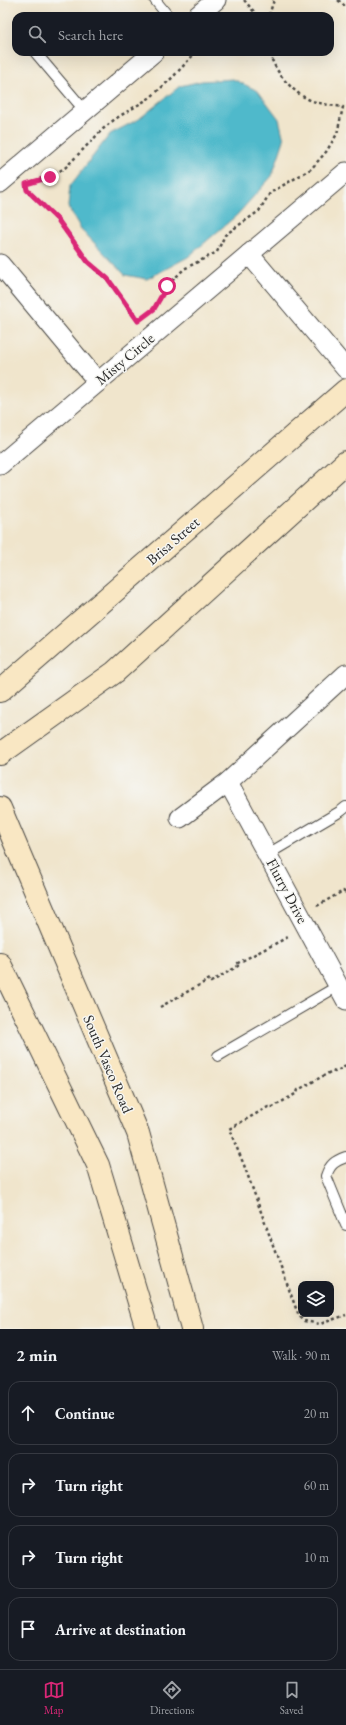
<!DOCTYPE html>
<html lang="en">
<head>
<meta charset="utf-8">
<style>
  :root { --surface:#171b24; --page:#242831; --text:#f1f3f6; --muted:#9ea1a6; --line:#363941; --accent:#db2777 }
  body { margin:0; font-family:"EB Garamond",serif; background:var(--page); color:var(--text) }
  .controls { position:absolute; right:12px; bottom:12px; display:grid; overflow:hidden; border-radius:8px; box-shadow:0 4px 16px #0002 }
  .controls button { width:36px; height:36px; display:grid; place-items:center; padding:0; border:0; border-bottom:1px solid var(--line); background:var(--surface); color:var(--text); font:20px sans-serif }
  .stop { position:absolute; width:12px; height:12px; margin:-9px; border:3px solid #db2777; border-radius:50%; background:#fff }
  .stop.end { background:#db2777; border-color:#fff; box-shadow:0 1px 4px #0008 }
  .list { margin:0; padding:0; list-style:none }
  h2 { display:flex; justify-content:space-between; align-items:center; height:52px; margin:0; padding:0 16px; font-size:17px }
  h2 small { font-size:13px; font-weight:400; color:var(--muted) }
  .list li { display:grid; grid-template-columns:26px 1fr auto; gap:12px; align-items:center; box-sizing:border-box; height:64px; margin:0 8px 8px; padding:0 8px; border:1px solid var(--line); border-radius:12px }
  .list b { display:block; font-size:15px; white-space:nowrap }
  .list em { font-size:13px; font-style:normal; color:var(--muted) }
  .icon { flex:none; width:22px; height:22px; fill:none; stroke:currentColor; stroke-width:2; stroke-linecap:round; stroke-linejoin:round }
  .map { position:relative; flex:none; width:346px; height:1329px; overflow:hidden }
  .search { position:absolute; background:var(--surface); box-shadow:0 4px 16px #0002; left:12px; right:12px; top:12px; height:44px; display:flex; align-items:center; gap:10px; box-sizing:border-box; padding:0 14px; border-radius:12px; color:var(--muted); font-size:15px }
  .sheet { height:340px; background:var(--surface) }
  nav { display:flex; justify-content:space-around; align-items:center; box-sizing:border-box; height:56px; border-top:1px solid var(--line); background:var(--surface); font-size:11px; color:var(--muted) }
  nav a { display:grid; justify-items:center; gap:2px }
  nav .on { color:var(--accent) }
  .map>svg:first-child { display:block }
  .water { fill:#4fb9cb; stroke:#3d727b }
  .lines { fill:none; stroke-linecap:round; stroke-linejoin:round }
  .lane-casing { stroke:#494743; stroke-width:12 }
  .street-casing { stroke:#494743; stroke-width:21 }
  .secondary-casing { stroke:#494743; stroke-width:24 }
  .path { stroke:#494743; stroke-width:2.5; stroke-dasharray:3 3; stroke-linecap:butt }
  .lane { stroke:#fff; stroke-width:10 }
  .street { stroke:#fff; stroke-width:19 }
  .secondary { stroke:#f9e7c3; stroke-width:22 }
  .route { stroke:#db2777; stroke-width:5 }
  .labels { text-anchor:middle; stroke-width:3; stroke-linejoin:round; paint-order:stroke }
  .street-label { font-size:15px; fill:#2b2b2b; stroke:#f6f6f2 }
</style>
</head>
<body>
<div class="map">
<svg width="346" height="1329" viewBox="0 0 346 1329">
  <rect width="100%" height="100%" fill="#f6f6f2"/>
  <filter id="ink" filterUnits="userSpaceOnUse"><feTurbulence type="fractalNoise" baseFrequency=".025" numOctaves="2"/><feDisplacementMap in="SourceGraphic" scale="8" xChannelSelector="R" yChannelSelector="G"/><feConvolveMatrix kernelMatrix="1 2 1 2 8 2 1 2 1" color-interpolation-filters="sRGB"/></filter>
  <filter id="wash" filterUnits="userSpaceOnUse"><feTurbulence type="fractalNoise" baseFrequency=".012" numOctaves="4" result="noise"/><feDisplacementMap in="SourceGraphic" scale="16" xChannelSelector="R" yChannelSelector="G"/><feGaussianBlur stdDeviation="0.9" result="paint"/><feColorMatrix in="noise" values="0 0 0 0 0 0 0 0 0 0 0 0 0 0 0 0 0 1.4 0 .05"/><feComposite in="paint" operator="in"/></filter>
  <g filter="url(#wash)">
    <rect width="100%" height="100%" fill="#f0e5cc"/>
    <path class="water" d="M 233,79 L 258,91 L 279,119 L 284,140 L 272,176 L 237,215 L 188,257 L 147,279 L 125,275 L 81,229 L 68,207 L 70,186 L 110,134 L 139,119 L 180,86 L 202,81 Z"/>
  </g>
  <g filter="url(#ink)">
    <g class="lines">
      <defs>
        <g id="lane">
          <path d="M 155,0 L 168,16"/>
          <path d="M 35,52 L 85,111"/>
          <path d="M 268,854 L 341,811 L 346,807"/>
          <path d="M 218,1056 L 338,986"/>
          <path d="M 346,1157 C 335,1161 330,1164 326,1176 L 346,1225"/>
        </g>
        <g id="street">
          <path d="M 197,16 L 216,0"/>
          <path d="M 0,183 L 154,52"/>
          <path d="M 249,254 L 346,369"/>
          <path d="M 0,264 L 98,382"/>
          <path d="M 0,465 L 346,172"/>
          <path d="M 228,782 L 346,1000"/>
          <path d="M 180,818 L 228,782 L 346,674"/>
        </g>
        <g id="secondary">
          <path d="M 0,691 L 346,390"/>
          <path d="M 0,754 L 115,672 L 346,462"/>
          <path d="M 0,808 L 138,1133 L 192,1329"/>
          <path d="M 0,964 L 98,1165 L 147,1329"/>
        </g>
      </defs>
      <use href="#lane" class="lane-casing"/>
      <use href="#street" class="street-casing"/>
      <use href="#secondary" class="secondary-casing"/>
      <g class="path">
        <path d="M 244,0 L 256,14 L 255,16"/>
        <path d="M 338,0 L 346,7"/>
        <path d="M 256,14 L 269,16"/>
        <path d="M 269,15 L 274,0"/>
        <path d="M 32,182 L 50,177 L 66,167 L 103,129 L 115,119 L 151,97 L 173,77 L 196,52"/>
        <path d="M 26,186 L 27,190 L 58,220 L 88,262 L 108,279 L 138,321 L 140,319"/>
        <path d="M 156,306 L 167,286 L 184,269 L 217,252 L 225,235 L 259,211 L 270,193 L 311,169 L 326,152 L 337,134 L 343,107 C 330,105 316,104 304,97 C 290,89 272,68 270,52"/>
        <path d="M 317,906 L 343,891 L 346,893"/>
        <path d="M 160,1007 L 210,979 L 211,982 L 238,966 L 236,964 L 290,936"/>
        <path d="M 346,1066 L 335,1072 L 332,1071 L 298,1090 L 297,1093 L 273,1107 L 268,1107 L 229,1129 L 244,1165 L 298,1314 L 304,1321 L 320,1324 L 346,1315"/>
      </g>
      <use href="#lane" class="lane"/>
      <use href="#street" class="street"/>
      <use href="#secondary" class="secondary"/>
    </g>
  </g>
  <g class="lines" filter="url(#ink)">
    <path class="route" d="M 50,177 L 26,184 L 27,190 L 58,220 L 88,262 L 108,279 L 138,321 L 154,309 L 167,286"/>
  </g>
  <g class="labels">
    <g class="street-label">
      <text transform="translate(125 359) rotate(-40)" y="5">Misty Circle</text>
      <text transform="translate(173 541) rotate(-41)" y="5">Brisa Street</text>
      <text transform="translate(287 891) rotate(62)" y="5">Flurry Drive</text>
      <text transform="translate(108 1064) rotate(67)" y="5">South Vasco Road</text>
    </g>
  </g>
</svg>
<div class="controls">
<button><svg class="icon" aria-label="layers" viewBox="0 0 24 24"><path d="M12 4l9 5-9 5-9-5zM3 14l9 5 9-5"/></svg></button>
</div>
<div class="stop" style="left:167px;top:286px"></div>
<div class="stop end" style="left:50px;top:177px"></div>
<div class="search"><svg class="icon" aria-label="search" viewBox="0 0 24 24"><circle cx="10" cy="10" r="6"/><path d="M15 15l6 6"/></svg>Search here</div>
</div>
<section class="sheet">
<h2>2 min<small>Walk · 90 m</small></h2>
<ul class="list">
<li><svg class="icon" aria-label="ahead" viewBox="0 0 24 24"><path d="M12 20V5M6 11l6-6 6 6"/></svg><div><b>Continue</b></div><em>20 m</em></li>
<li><svg class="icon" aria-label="right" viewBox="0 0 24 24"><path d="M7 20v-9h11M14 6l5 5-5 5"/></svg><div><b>Turn right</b></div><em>60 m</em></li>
<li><svg class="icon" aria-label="right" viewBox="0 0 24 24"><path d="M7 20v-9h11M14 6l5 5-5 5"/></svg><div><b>Turn right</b></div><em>10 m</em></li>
<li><svg class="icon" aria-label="arrive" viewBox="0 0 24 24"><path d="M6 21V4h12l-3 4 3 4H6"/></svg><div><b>Arrive at destination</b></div></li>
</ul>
</section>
<nav>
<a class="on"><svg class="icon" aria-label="map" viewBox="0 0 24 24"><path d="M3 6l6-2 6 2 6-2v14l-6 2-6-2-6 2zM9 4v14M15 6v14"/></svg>Map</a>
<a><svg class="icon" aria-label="directions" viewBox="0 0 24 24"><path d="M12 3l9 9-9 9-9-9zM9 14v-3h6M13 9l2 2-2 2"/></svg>Directions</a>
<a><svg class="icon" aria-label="saved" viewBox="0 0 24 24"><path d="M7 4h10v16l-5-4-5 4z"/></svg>Saved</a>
</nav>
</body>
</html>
